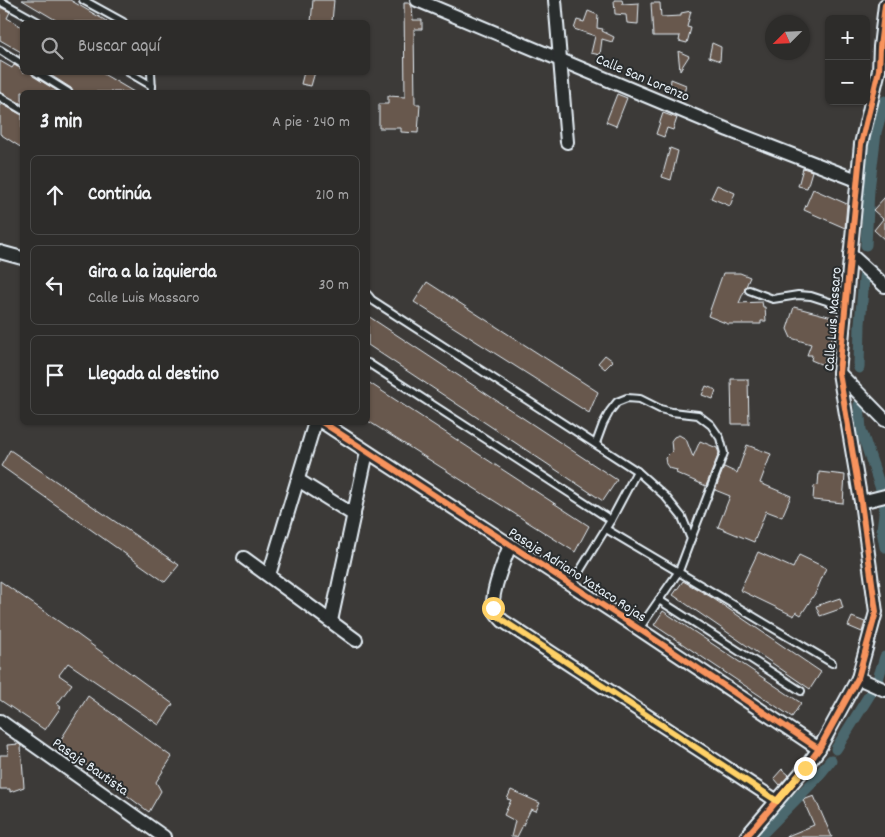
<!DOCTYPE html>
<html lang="es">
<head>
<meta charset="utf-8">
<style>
  :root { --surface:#2d2c2a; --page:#353432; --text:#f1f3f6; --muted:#a7a7a8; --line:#484847 }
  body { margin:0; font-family:Dekko,sans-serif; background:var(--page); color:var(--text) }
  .controls { position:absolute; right:15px; top:15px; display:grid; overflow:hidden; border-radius:8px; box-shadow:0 1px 4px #0004 }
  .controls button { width:45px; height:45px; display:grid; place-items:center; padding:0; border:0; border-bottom:1px solid var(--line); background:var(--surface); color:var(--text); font:25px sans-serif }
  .compass { position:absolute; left:765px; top:15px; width:45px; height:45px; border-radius:50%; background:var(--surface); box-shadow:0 1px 4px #0004; rotate:246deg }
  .stop { position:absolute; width:15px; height:15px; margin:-11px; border:4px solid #ffd166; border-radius:50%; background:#fff }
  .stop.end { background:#ffd166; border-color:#fff; box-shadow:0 1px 5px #0008 }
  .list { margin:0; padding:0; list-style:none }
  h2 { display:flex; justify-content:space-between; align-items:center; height:65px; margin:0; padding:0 20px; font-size:21px }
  h2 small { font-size:16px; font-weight:400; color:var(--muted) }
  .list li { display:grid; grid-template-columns:32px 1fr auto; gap:15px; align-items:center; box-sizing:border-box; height:80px; margin:0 10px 10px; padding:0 10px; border:1px solid var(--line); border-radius:8px }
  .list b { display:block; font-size:19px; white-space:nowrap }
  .list p { margin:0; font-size:16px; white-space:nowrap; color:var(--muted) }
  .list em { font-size:16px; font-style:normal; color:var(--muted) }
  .icon { flex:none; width:28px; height:28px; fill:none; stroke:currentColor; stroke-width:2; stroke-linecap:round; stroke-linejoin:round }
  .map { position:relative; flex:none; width:885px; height:837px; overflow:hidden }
  .search { position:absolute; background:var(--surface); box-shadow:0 1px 4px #0004; left:20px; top:20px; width:350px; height:55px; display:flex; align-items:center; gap:12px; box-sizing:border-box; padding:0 18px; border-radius:8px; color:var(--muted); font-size:19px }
  .panel { position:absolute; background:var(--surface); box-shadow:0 1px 4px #0004; left:20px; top:90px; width:350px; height:335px; border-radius:8px }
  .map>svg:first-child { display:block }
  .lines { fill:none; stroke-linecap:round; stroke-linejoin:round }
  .canal { stroke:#4b686e; stroke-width:11 }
  .building { fill:#67584e; stroke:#e8f1f8 }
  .lane-casing { stroke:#e8f1f8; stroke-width:10 }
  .street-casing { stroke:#e8f1f8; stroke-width:16 }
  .lane { stroke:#2a2d2e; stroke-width:6 }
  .street { stroke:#2a2d2e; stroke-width:12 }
  .cycleway-casing { stroke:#2a2d2e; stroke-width:9 }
  .cycleway { stroke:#f8935d; stroke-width:6 }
  .route { stroke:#ffd166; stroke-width:6 }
  .labels { text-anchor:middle; stroke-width:4; stroke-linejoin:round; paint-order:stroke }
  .street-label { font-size:15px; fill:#e8f1f8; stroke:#2a2d2e }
</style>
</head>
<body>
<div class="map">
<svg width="885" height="837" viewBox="0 0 885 837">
  <rect width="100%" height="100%" fill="#3c3a38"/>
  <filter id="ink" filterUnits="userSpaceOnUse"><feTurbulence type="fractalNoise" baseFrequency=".02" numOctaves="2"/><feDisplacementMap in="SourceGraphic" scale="10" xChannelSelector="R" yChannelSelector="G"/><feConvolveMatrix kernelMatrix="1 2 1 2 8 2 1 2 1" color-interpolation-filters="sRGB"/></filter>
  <g filter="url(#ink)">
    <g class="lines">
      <g class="canal">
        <path d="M 866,245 L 869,190 L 876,132 L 885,101"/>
        <path d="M 859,368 L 860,324 L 865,268"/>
        <path d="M 859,405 L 861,430 L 881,489"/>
        <path d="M 885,506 L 882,530 L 885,547"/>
        <path d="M 877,682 L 885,657"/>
        <path d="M 836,749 L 872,691"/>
        <path d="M 764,832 L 815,780 L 831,760"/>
      </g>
    </g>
    <g class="building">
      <path d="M 22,0 L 70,0 L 108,22 L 59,22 Z"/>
      <path d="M 313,0 L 334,0 L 332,22 L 311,22 Z"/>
      <path d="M 614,0 L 622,0 L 623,4 L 639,3 L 638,24 L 627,23 L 626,15 L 615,14 Z"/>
      <path d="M 404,3 L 410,3 L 412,7 L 413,20 L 422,20 L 422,29 L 414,29 L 415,104 L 420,104 L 418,133 L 401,132 L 401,128 L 379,128 L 379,104 L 388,104 L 388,96 L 405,97 Z"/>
      <path d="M 651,3 L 660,3 L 661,17 L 681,16 L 681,13 L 691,11 L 687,27 L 691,28 L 687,43 L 679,41 L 680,36 L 653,36 Z"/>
      <path d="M 0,7 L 10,12 L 7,18 L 22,27 L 22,58 L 19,56 L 21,52 L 0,40 Z"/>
      <path d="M 588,11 L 598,15 L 597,28 L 603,29 L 602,31 L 614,37 L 612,42 L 602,39 L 600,55 L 591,53 L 595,36 L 574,29 L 577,20 L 584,22 Z"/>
      <path d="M 712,43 L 721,47 L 720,61 L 709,57 Z"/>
      <path d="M 678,51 L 689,56 L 680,70 Z"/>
      <path d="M 0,61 L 12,68 L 14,65 L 22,69 L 22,72 L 31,72 L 33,76 L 59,92 L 22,92 L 22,104 L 0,92 Z"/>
      <path d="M 46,72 L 100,72 L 134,92 L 73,92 L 71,88 Z"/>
      <path d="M 304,72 L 315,72 L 311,86 L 301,84 Z"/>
      <path d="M 671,79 L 686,85 L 684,94 L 670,89 Z"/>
      <path d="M 617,94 L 627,98 L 616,126 L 606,122 Z"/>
      <path d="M 0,103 L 22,115 L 22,148 L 0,134 Z"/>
      <path d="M 663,113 L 677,118 L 673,130 L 667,128 L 664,137 L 656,134 Z"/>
      <path d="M 670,148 L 678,151 L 671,180 L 662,177 Z"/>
      <path d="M 803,168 L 812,171 L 807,188 L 798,186 Z"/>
      <path d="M 717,185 L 735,193 L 730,206 L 711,198 Z"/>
      <path d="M 813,189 L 847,204 L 845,228 L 804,210 Z"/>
      <path d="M 885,197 L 885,240 L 874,230 L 883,219 L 873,210 Z"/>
      <path d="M 723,273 L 740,273 L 750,277 L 739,303 L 762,302 L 763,307 L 765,307 L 766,321 L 761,321 L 761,324 L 728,324 L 708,316 Z"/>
      <path d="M 427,282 L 598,392 L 589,413 L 414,302 Z"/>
      <path d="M 794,307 L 836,318 L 835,328 L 823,365 L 811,360 L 812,355 L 807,355 L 811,344 L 791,338 L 787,329 Z"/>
      <path d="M 368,316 L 617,480 L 603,501 L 368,345 Z"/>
      <path d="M 605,355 L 613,361 L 605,369 L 598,363 Z"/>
      <path d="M 731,379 L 748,379 L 749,424 L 732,424 Z"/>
      <path d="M 368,382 L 589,526 L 575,552 L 368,421 Z"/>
      <path d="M 706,386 L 716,390 L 713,399 L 702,395 Z"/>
      <path d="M 679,435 L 686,439 L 693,457 L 700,441 L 717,448 L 719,453 L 706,486 L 676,473 L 677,470 L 669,468 L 666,464 L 665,458 L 672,451 L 671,441 L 674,437 Z"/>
      <path d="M 747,445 L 771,454 L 760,483 L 791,496 L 782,517 L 766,511 L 754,542 L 718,527 L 730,496 L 715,490 L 724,467 L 737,473 Z"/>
      <path d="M 10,450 L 179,565 L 165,582 L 1,466 Z"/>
      <path d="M 819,472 L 845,475 L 843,503 L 813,500 L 814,486 L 818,485 Z"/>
      <path d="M 758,552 L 793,568 L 799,555 L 826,568 L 816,592 L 801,615 L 796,612 L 794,616 L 740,590 Z"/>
      <path d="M 0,581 L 74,632 L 173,704 L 159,725 L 68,663 L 59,675 L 72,684 L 57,704 L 61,707 L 45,730 L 0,700 Z"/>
      <path d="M 683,581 L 711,597 L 821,672 L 810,689 L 673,595 Z"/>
      <path d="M 840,598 L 843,608 L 820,616 L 816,606 Z"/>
      <path d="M 663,611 L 801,703 L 792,717 L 654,625 Z"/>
      <path d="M 852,617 L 865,622 L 862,632 L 848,626 Z"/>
      <path d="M 88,696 L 172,757 L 156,782 L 161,791 L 149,812 L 58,744 Z"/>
      <path d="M 19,744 L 21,746 L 24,787 L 10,792 L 10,789 L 0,789 L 0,755 L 8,755 L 7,745 Z"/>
      <path d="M 782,769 L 789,775 L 780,785 L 774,778 Z"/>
      <path d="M 511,790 L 540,803 L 536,811 L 531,809 L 517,837 L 511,837 L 515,821 L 504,815 L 511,800 L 507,799 Z"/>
      <path d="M 814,796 L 832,837 L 785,837 L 814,825 L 803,800 Z"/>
    </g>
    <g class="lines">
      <defs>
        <g id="lane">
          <path d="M 83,0 L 123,22"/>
          <path d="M 0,1 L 38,22"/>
          <path d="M 0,50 L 22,64"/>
          <path d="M 36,72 L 68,92"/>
          <path d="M 128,72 L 152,86"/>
          <path d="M 151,72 L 152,92"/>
          <path d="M 0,97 L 22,110"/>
          <path d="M 749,290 L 773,299 L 798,295 L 811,296 L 845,307"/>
          <path d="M 368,295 L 372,300 L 637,471 L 665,496 L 682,517 L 691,539 L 679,571 L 639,629"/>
          <path d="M 368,363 L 611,520 L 571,585"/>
          <path d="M 596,443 L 603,424 L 610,411 L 617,402 L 627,398 L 640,399 L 660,409 L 672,412 L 698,415 L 711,425 L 720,438 L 724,453 L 691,539"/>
          <path d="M 611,520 L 637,471"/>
          <path d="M 606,529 L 832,663"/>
          <path d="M 659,600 L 801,691"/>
        </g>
        <g id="street">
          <path d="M 417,0 L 728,130 L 857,180"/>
          <path d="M 555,0 L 567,142"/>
          <path d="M 0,252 L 22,258"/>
          <path d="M 850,254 L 885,286"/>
          <path d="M 839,373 L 885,420"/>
          <path d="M 322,422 L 639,629 L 819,749"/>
          <path d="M 298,480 L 354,515"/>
          <path d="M 861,502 L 885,496"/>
          <path d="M 510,545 C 505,559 489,596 494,609 C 496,614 500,618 503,621 L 777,801"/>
          <path d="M 244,558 L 356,640"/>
          <path d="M 269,575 L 315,422"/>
          <path d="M 331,621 L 367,452"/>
          <path d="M 858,678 L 885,690"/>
          <path d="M 0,721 L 164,837"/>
          <path d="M 746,837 L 805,768 L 819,749 L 858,678 L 876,612 L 861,502 L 839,373 L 861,144 L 879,70 L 880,47 L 885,5"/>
        </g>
      </defs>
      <use href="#lane" class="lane-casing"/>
      <use href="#street" class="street-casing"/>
      <use href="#lane" class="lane"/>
      <use href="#street" class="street"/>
      <defs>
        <g id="cycleway">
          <path d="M 322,422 L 639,629 L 819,749"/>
          <path d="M 746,837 L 805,768 L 819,749 L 858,678 L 876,612 L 861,502 L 839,373 L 861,144 L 879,70 L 880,47 L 885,5"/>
        </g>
      </defs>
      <use href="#cycleway" class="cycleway-casing"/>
      <use href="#cycleway" class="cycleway"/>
    </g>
  </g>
  <g class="lines" filter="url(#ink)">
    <path class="route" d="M 493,608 L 497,615 L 504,621 L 777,801 L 805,768"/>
  </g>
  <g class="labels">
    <g class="street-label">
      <text transform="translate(643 77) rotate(23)" y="5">Calle San Lorenzo</text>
      <text transform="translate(832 319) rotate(-86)" y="5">Calle Luis Massaro</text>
      <text transform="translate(578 574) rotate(33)" y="5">Pasaje Adriano Yataco Rojas</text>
      <text transform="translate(91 766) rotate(35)" y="5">Pasaje Bautista</text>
    </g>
  </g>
</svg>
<div class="controls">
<button>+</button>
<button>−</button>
</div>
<svg class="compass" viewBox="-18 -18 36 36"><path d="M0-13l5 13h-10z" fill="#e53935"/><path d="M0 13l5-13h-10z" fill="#a7a7a8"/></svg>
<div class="stop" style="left:493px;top:608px"></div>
<div class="stop end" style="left:805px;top:768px"></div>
<div class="search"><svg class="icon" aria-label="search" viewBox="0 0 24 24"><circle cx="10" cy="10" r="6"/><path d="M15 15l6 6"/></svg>Buscar aquí</div>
<section class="panel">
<h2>3 min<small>A pie · 240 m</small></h2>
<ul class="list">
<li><svg class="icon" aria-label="ahead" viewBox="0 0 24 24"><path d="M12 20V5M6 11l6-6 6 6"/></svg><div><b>Continúa</b></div><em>210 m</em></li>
<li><svg class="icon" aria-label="left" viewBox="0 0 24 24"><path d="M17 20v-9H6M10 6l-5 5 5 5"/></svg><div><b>Gira a la izquierda</b><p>Calle Luis Massaro</p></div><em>30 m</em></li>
<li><svg class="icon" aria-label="arrive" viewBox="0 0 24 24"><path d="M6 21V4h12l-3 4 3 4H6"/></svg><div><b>Llegada al destino</b></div></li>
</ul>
</section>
</div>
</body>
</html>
